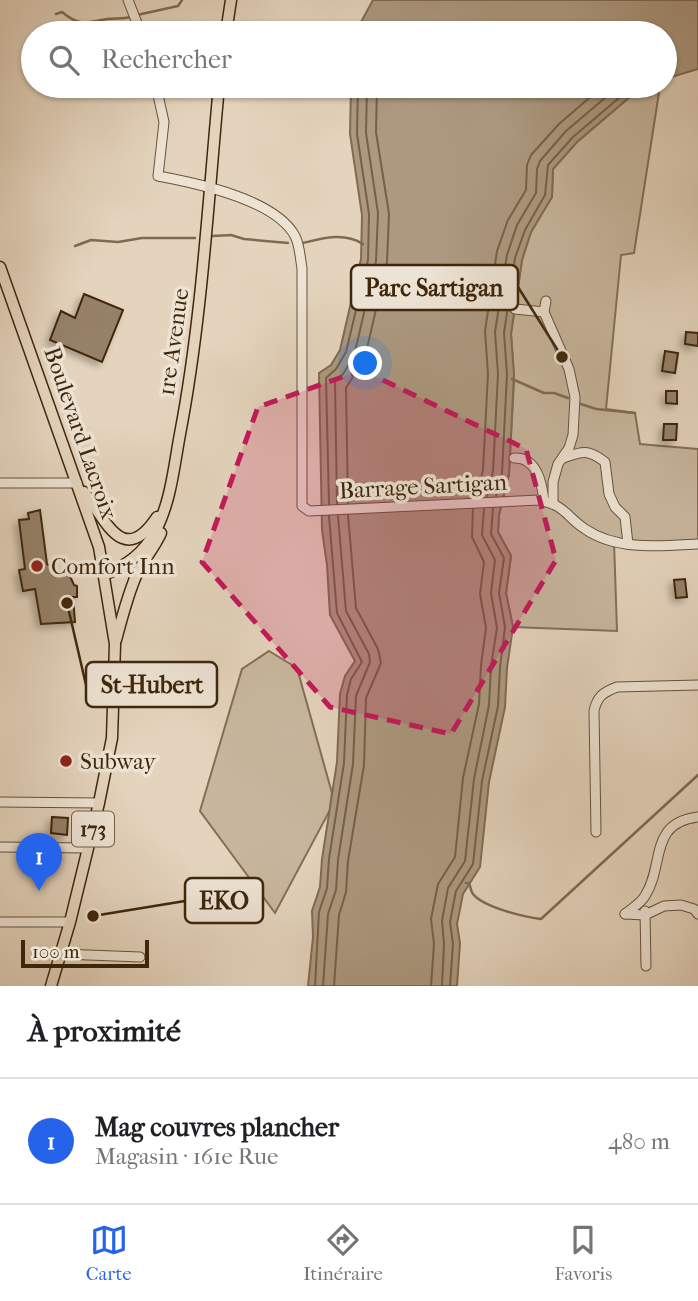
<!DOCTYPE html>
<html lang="fr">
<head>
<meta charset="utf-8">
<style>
  :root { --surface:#fff; --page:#f6f6f6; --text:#202124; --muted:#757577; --line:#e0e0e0; --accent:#2563eb }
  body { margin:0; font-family:"IM FELL French Canon",serif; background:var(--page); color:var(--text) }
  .scale { position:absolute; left:21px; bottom:18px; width:128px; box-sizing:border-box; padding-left:7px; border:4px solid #3f270b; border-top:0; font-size:19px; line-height:24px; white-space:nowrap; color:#3f270b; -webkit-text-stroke:5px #ede3d4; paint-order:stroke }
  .you { position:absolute; left:366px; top:364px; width:24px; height:24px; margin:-18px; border:5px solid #fff; border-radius:50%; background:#1a73e8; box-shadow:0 0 0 10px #1a73e833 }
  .badge { display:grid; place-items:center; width:46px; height:46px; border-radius:50%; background:var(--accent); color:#fff; font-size:23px; font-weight:700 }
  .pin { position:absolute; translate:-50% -58px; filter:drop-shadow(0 2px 4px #0008) }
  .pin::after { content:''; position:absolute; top:37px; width:24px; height:21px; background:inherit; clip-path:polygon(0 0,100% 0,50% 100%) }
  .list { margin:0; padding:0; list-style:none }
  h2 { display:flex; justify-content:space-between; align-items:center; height:91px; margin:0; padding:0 28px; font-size:30px }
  h2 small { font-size:23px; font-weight:400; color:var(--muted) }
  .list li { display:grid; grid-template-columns:46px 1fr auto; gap:21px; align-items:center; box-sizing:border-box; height:126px; padding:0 28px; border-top:2px solid var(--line) }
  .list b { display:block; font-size:26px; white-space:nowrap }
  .list p { margin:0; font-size:23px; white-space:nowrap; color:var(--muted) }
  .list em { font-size:23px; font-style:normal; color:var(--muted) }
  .icon { flex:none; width:38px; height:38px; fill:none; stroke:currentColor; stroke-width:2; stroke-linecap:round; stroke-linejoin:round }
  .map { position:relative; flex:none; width:698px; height:986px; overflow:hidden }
  .search { position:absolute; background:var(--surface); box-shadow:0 2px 5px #0004; left:21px; right:21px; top:21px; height:77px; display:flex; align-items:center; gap:18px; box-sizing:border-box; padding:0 24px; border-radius:38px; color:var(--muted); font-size:26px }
  .sheet { height:217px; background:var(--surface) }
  nav { display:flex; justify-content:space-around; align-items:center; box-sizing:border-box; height:98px; border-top:2px solid var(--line); background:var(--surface); font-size:19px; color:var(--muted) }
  nav a { display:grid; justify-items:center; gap:4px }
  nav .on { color:var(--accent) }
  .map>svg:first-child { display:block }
  .green { fill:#c8b79f; stroke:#846f55; stroke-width:2 }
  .water { fill:#ac9980; stroke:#806b51; stroke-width:2 }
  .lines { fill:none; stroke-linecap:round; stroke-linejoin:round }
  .shore { stroke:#766046; stroke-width:2 }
  .stream { stroke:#806b51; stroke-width:2.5 }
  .building { fill:#958168; stroke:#3f270b; stroke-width:2; filter:url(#shadow) }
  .minor-casing { stroke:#685238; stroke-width:11 }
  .major-casing { stroke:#3f270b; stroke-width:13 }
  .minor { stroke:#ede3d4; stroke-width:9 }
  .major { stroke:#e4d4bd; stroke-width:10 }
  .marked { fill:#c2185b; fill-opacity:0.2; stroke:#c2185b; stroke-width:5; stroke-dasharray:14 9; stroke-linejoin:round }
  .poi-dot { fill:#8f2418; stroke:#ede3d4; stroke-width:2.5 }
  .labels { text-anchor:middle; stroke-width:7; stroke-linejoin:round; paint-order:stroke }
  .shield { fill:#ede3d4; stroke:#735f47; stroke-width:2 }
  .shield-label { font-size:21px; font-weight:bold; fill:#3f270b }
  .street-label { font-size:23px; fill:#3f270b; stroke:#ede3d4 }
  .poi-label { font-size:23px; fill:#3f270b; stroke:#ede3d4; text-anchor:start }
  .leader { fill:none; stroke:#3f270b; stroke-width:2.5 }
  .callout-dot { fill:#3f270b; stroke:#ede3d4; stroke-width:2.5 }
  .callout { fill:#ede3d4; stroke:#3f270b; stroke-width:2.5 }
  .callout-label { font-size:24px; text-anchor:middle; font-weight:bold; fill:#3f270b }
</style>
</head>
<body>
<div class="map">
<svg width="698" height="986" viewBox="0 0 698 986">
  <defs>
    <filter id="shadow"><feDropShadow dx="-4" dy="4" stdDeviation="3.5" flood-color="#0004"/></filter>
  </defs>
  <rect width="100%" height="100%" fill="#e4d4bd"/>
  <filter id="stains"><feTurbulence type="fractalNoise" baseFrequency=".00286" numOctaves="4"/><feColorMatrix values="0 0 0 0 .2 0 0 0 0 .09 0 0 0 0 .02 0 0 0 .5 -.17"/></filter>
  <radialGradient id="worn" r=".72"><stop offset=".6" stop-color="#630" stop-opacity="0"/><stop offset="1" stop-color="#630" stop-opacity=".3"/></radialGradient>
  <g class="green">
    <path d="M 649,86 L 660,86 L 634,253 L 621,255 L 606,409 L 635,413 L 640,444 L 698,449 L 698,544 L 614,541 L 617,631 L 513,627 L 506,593 L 511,556 L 498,532 L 499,515 L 509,474 L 514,380 L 511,333 L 522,260 L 531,232 L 552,197 L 553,169 L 577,142 L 638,90 Z"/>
    <path d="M 269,651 L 297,668 L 332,793 L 330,810 L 275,913 L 200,811 L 242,669 Z"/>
  </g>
  <g class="water">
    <path d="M 373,0 L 698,0 L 698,69 L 665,79 L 665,33 L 355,33 Z"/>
    <path d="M 351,86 L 649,86 L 638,90 L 577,142 L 553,169 L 552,197 L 531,232 L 522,260 L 511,334 L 514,374 L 509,474 L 499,515 L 498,532 L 511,556 L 506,593 L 513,627 L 507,668 L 505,707 L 489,782 L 480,867 L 463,894 L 457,924 L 460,943 L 457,986 L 308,986 L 313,937 L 312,911 L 320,887 L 322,859 L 337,762 L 340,694 L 345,676 L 355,661 L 330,615 L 327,565 L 322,530 L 319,373 L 331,365 L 340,350 L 361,259 L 362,215 L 350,134 Z"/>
  </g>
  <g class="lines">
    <g class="shore">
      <path d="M 487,496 L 493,471 L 498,374 L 495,332 L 507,255 L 517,225 L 536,193 L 537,169 L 540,161 L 566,131 L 619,86"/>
      <path d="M 496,496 L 502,473 L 507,374 L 504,333 L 515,258 L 525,230 L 545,195 L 548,165 L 573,137 L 633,86"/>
      <path d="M 476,497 L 483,470 L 488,374 L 485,331 L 497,251 L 508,220 L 526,190 L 527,165 L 531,155 L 559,124 L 603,86"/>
      <path d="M 348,503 L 346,388 L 365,357 L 387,262 L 389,214 L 376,132 L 377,86"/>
      <path d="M 329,504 L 326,378 L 336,369 L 346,352 L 368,260 L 369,214 L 357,134 L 358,86"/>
      <path d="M 337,504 L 335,382 L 343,374 L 354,356 L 376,261 L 378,213 L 366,133 L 367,86"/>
      <path d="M 315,986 L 319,912 L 327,888 L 329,859 L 344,763 L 347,695 L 351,679 L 362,662 L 337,613 L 329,516"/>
      <path d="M 323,986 L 328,914 L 336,890 L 338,860 L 353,764 L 356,696 L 370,662 L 369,654 L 346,611 L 338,516"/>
      <path d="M 334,986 L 339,915 L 346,892 L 348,861 L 364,765 L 366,698 L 381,663 L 378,649 L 356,608 L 348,515"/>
      <path d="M 431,986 L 434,944 L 431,919 L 438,884 L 455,857 L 463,778 L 479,704 L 481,665 L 486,628 L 480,594 L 484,562 L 472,537 L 473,509"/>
      <path d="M 442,986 L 444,944 L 442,921 L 448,888 L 465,861 L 474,779 L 489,705 L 491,666 L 497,628 L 491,593 L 495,560 L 482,535 L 484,509"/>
      <path d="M 450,986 L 453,944 L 450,922 L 456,891 L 473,864 L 482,781 L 498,706 L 500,667 L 505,627 L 499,593 L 504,558 L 491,534 L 493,508"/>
    </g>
    <g class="stream">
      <path d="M 56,14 L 62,12 C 80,27 86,22 107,19 C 115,18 123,19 131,17"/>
      <path d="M 137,15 L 178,6 L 182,0"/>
      <path d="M 213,236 L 231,235 L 244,239 L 288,243"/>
      <path d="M 303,243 C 323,238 344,232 363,244"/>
      <path d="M 75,246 L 91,240 L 118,242 L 142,238 L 195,238"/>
      <path d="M 512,379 L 544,393 L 554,393 L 568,398"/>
      <path d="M 581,404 L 596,409 L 635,413"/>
      <path d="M 466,883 L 469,883 C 470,885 471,892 473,894 C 483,907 524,917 541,919 L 698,775"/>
    </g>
  </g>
  <g class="building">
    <path d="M 84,294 L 123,310 L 102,362 L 50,340 L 61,311 L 75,318 Z"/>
    <path d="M 686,332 L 698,333 L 698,346 L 685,344 Z"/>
    <path d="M 665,351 L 678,353 L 675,373 L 662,371 Z"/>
    <path d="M 666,391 L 677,391 L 677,404 L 666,403 Z"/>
    <path d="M 664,424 L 677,424 L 676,440 L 663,440 Z"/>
    <path d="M 40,510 L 47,564 L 57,571 L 68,572 L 74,585 L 77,586 L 77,597 L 73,597 L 75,622 L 41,624 L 35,589 L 23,591 L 19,570 L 25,569 L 19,520 L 29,519 L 28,513 Z"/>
    <path d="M 685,579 L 687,597 L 676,598 L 674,580 Z"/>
    <path d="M 52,817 L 68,818 L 67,835 L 51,833 Z"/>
  </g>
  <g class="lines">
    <defs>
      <g id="minor">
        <path d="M 128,0 L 141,33"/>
        <path d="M 156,86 L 164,122 L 158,176 C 196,183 275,199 295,236 C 300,246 300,258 302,268 L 302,506 L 309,511 L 539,500 C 567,506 565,516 585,529 C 617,551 661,546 698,544"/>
        <path d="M 546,301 L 544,312 L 569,369 L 575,397 L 573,435 L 569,448 L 558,464 L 553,482 L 553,503"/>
        <path d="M 515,309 L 544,312"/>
        <path d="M 514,458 C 537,457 542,483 544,501"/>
        <path d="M 563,458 C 583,451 588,449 605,462 L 609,494 L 615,507 L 625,517 L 628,544"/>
        <path d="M 0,483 L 77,483"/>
        <path d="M 0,802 L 99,803"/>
        <path d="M 596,832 L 594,711 C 597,696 604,692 617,687 L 698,685"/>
        <path d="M 0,847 L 88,848"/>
        <path d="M 645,911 L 646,966"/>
        <path d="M 625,914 C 631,909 641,903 645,896 C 665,865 648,823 698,817"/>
        <path d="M 625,914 L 645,915 L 664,906 L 681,905 L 694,909 L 698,914"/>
        <path d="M 0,922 L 70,922"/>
        <path d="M 62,954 L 140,957"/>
      </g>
      <g id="major">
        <path d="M 226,33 L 231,0"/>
        <path d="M 0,267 L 99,547 L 115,644 L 112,738 L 99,803 L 70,922 L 51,986"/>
        <path d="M 84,492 C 106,520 123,568 157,517"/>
        <path d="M 104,575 C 127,565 143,554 155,532 C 171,502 174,466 180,434 C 202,319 208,202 219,86"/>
        <path d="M 116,640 C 122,618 127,597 136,576 C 142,561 154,549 161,533"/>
      </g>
    </defs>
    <use href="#minor" class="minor-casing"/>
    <use href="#major" class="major-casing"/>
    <use href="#minor" class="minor"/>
    <use href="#major" class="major"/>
  </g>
  <path class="marked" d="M 362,370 L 526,449 L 556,560 L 451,734 L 330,707 L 202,562 L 258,407 Z"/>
  <g class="poi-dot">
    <circle cx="37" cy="566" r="7"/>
    <circle cx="66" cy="761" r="7"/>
  </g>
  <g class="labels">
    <rect class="shield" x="72" y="811.5" width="42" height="35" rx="5"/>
    <g class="shield-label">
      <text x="93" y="836">173</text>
    </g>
    <g class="street-label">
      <text transform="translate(173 342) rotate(-82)" y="8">1re Avenue</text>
      <text transform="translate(81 433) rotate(71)" y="8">Boulevard Lacroix</text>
      <text transform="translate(423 486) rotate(-3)" y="8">Barrage Sartigan</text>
    </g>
    <g class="poi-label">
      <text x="51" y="574">Comfort Inn</text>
      <text x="80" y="769">Subway</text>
    </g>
  </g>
  <path class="leader" d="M562 357L518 287M67 603L86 685M93 916L185 901"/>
  <g class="callout-dot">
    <circle cx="562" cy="357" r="7"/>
    <circle cx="67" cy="603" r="7"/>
    <circle cx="93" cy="916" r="7"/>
  </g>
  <g class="callout">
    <rect x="351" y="265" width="167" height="45" rx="7"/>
    <rect x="86" y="662" width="131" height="45" rx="7"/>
    <rect x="185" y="878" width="78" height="45" rx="7"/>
  </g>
  <g class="callout-label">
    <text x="434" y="296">Parc Sartigan</text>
    <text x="152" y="693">St-Hubert</text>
    <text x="224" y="909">EKO</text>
  </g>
  <rect width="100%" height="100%" filter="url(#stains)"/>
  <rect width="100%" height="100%" fill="url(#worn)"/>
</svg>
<div class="scale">100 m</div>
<div class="you"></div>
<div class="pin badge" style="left:39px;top:891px">1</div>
<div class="search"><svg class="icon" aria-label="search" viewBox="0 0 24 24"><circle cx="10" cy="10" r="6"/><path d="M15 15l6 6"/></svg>Rechercher</div>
</div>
<section class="sheet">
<h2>À proximité<small></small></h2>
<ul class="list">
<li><span class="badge">1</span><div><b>Mag couvres plancher</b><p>Magasin · 161e Rue</p></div><em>480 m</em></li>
</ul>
</section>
<nav>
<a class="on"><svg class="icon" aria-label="map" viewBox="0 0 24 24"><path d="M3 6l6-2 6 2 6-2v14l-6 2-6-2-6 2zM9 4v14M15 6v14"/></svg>Carte</a>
<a><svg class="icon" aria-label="directions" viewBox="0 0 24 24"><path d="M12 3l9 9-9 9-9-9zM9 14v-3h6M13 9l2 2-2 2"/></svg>Itinéraire</a>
<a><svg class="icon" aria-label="saved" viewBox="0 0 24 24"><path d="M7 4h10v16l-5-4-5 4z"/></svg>Favoris</a>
</nav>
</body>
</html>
